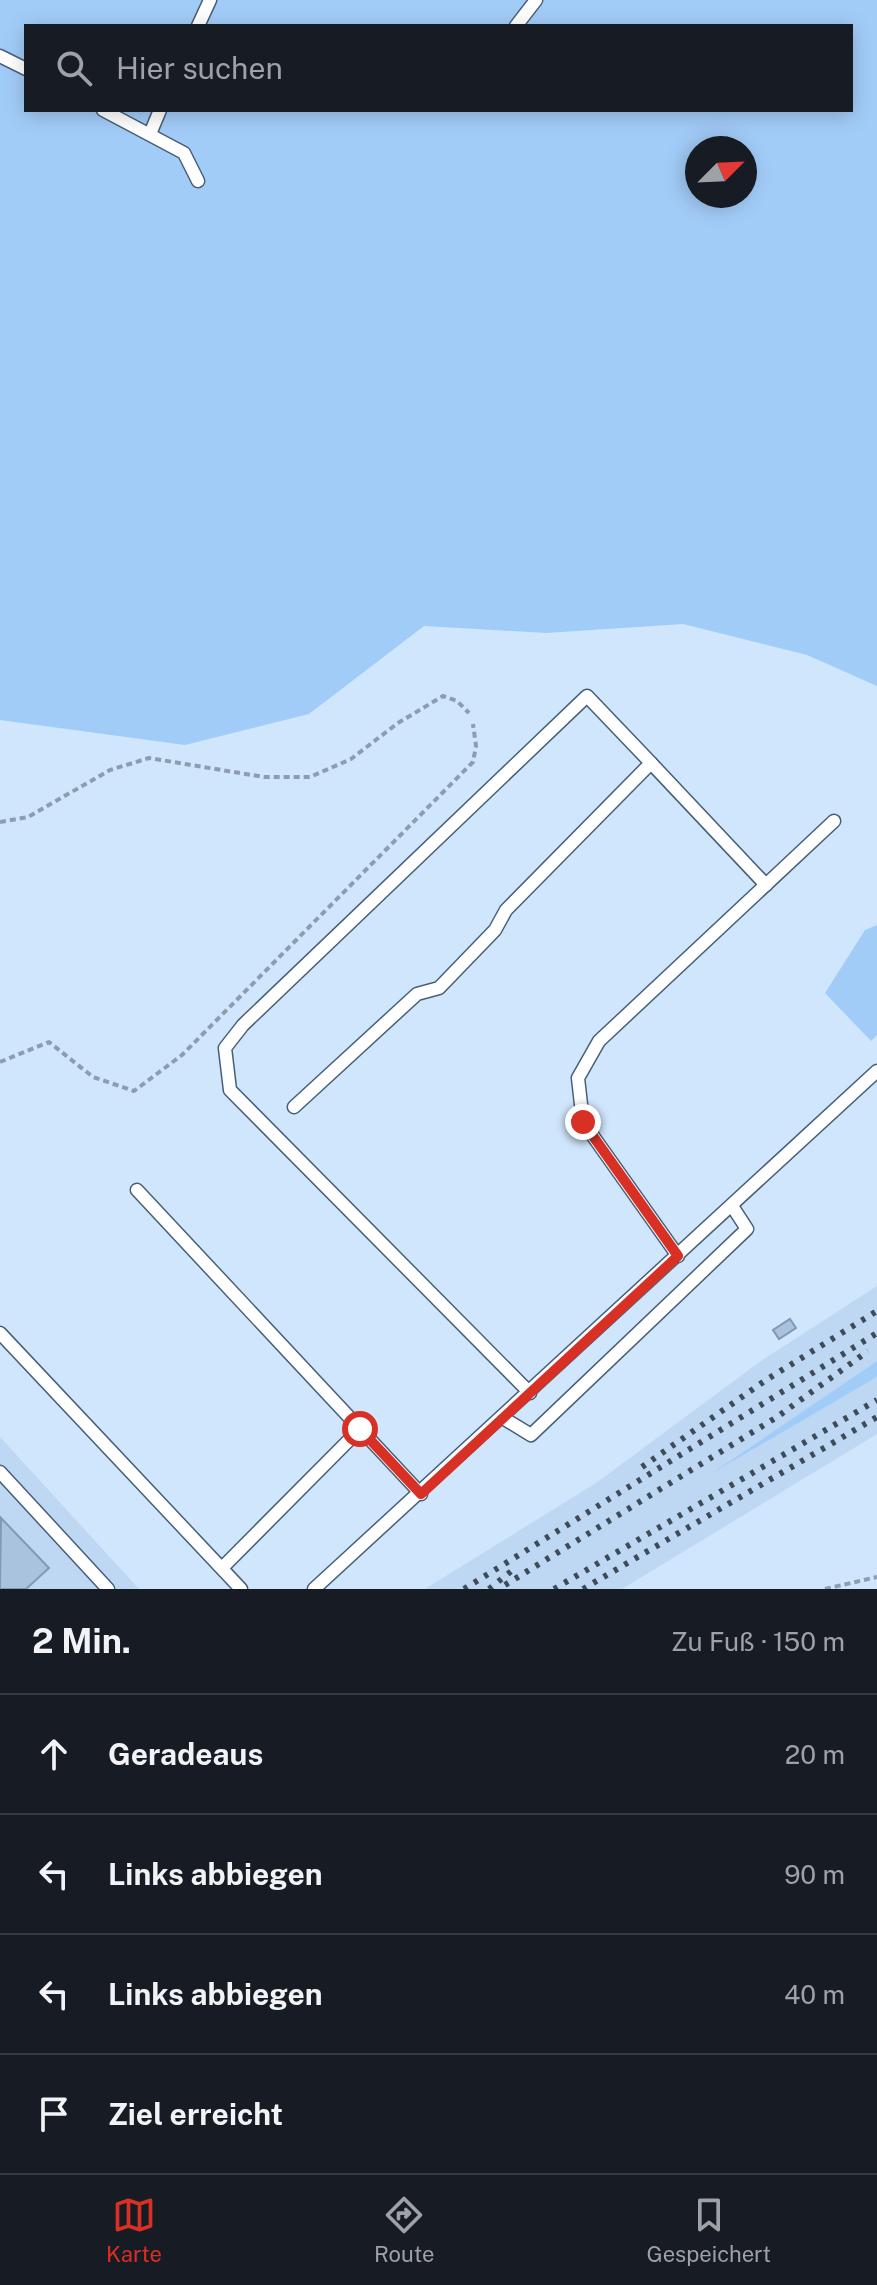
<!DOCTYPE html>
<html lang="de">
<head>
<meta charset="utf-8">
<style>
  :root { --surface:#171b24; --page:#20242c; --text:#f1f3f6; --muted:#9ea1a6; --line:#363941; --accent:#d93025 }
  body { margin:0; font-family:"Public Sans",sans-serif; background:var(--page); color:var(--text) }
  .compass { position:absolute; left:685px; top:136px; width:72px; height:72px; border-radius:50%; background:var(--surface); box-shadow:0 4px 20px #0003; rotate:66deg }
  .stop { position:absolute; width:24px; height:24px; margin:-18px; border:6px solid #d93025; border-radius:50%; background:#fff }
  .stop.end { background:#d93025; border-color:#fff; box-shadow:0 2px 8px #0008 }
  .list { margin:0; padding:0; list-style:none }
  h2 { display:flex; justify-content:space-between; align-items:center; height:104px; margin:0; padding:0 32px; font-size:34px }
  h2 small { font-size:26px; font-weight:400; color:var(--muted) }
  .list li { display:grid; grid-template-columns:52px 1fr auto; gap:24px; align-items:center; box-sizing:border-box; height:120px; padding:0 32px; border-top:2px solid var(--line) }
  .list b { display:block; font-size:30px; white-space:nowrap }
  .list em { font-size:26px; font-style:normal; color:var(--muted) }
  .icon { flex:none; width:44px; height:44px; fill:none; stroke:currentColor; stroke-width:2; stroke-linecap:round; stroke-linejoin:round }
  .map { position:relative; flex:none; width:877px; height:1589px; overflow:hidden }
  .search { position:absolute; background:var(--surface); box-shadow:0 4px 20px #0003; left:24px; right:24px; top:24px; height:88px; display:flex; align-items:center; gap:20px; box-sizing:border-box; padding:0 28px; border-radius:0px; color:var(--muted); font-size:30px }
  .sheet { height:584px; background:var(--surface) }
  nav { display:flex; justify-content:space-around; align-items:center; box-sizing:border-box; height:112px; border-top:2px solid var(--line); background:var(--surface); font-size:22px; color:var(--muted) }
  nav a { display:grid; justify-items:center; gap:4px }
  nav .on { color:var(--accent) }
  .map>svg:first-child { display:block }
  .built { fill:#bed7f2 }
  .green { fill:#a2ccf8; fill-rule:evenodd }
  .building { fill:#a9c3df; stroke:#8099b4; stroke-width:2 }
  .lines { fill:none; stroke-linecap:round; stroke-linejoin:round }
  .lane-casing { stroke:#485f78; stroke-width:15 }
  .path { stroke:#8b9daf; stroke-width:4; stroke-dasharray:6 4; stroke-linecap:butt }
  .lane { stroke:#fff; stroke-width:12 }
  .rail { stroke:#3e4b58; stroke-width:6; stroke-dasharray:4 8; stroke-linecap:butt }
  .route { stroke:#d93025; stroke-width:10 }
</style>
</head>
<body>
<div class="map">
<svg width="877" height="1589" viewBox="0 0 877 1589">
  <rect width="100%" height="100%" fill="#d0e6fd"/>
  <g class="built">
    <path d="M 877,1286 L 877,1361 L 725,1464 L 877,1377 L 877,1434 L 622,1589 L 425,1589 L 596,1483 L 761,1361 Z"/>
    <path d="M 0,1437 L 139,1589 L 0,1589 Z"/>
  </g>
  <g class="green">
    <path d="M 0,0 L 877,0 L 877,686 L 807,655 L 683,624 L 546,633 L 424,626 L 309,714 L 185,745 L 0,720 ZM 26,26 L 851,26 L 851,110 L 26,110 ZM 697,148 L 745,148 L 745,196 L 697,196 Z"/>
    <path d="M 877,925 L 877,1035 L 871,1041 L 825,993 L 865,930 Z"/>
    <path d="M 877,1361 L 877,1377 L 712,1473 Z"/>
  </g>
  <g class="building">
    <path d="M 790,1319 L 796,1328 L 779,1339 L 773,1330 Z"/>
    <path d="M 1,1518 L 49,1568 L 26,1589 L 0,1589 Z"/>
  </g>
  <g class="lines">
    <defs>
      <g id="lane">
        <path d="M 198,26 L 210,0"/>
        <path d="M 516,26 L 536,0"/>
        <path d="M 0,56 L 26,69"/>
        <path d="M 103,110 L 184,153 L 198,181"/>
        <path d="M 150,134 L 160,110"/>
        <path d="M 651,763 L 766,885"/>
        <path d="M 294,1107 L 417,994 L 439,988 L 495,930 L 506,910 L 651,763 L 587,696 L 243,1025 L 225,1048 L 230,1090 L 530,1393"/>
        <path d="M 137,1190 L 421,1494"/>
        <path d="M 678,1256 L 583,1122 L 578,1078 L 599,1041 L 834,821"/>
        <path d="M 0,1333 L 241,1589"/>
        <path d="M 503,1418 L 531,1435 L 747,1229 L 732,1206"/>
        <path d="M 0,1472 L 108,1589"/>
        <path d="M 222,1568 L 360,1429"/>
        <path d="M 314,1589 L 877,1071"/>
      </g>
    </defs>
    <use href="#lane" class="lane-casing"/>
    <g class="path">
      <path d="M 0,822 L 28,817 L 110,770 L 149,758 L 264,777 L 310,777 L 351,759 L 398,723 L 443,696 L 457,701 L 469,713"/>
      <path d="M 0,1062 L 49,1042 L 93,1077 L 134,1091 L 182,1055 L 473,762 L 476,746 L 473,724"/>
      <path d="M 825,1589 L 877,1577"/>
    </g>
    <use href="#lane" class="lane"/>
    <g class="rail">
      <path d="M 642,1467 L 766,1380 L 877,1311"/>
      <path d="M 505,1585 L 777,1417 L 868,1351"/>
      <path d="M 464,1589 L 877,1333"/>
      <path d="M 489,1589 L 514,1569"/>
      <path d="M 554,1589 L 877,1400"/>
      <path d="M 583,1589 L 877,1417"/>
    </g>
  </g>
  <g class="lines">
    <path class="route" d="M 360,1429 L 421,1494 L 678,1256 L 583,1122"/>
  </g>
</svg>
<svg class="compass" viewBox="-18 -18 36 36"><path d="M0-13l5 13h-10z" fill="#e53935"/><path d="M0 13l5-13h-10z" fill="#9ea1a6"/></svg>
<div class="stop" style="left:360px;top:1429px"></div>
<div class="stop end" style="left:583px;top:1122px"></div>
<div class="search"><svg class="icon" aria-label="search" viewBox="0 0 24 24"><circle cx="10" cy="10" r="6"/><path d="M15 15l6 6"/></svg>Hier suchen</div>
</div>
<section class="sheet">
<h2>2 Min.<small>Zu Fuß · 150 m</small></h2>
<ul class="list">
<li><svg class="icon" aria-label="ahead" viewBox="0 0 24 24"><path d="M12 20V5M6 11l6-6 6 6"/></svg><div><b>Geradeaus</b></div><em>20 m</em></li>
<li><svg class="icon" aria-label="left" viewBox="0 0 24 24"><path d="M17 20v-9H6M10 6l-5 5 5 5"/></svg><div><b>Links abbiegen</b></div><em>90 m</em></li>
<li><svg class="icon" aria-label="left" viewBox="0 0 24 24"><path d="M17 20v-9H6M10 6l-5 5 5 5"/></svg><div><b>Links abbiegen</b></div><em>40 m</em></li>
<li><svg class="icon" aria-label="arrive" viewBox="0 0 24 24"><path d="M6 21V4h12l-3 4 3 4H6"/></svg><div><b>Ziel erreicht</b></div></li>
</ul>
</section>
<nav>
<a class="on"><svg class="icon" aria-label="map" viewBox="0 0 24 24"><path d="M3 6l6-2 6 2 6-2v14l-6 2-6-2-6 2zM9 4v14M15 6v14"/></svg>Karte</a>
<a><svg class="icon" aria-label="directions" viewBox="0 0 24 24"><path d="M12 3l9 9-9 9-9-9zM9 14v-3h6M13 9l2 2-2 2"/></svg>Route</a>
<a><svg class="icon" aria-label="saved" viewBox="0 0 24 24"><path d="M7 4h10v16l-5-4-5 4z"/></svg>Gespeichert</a>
</nav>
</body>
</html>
